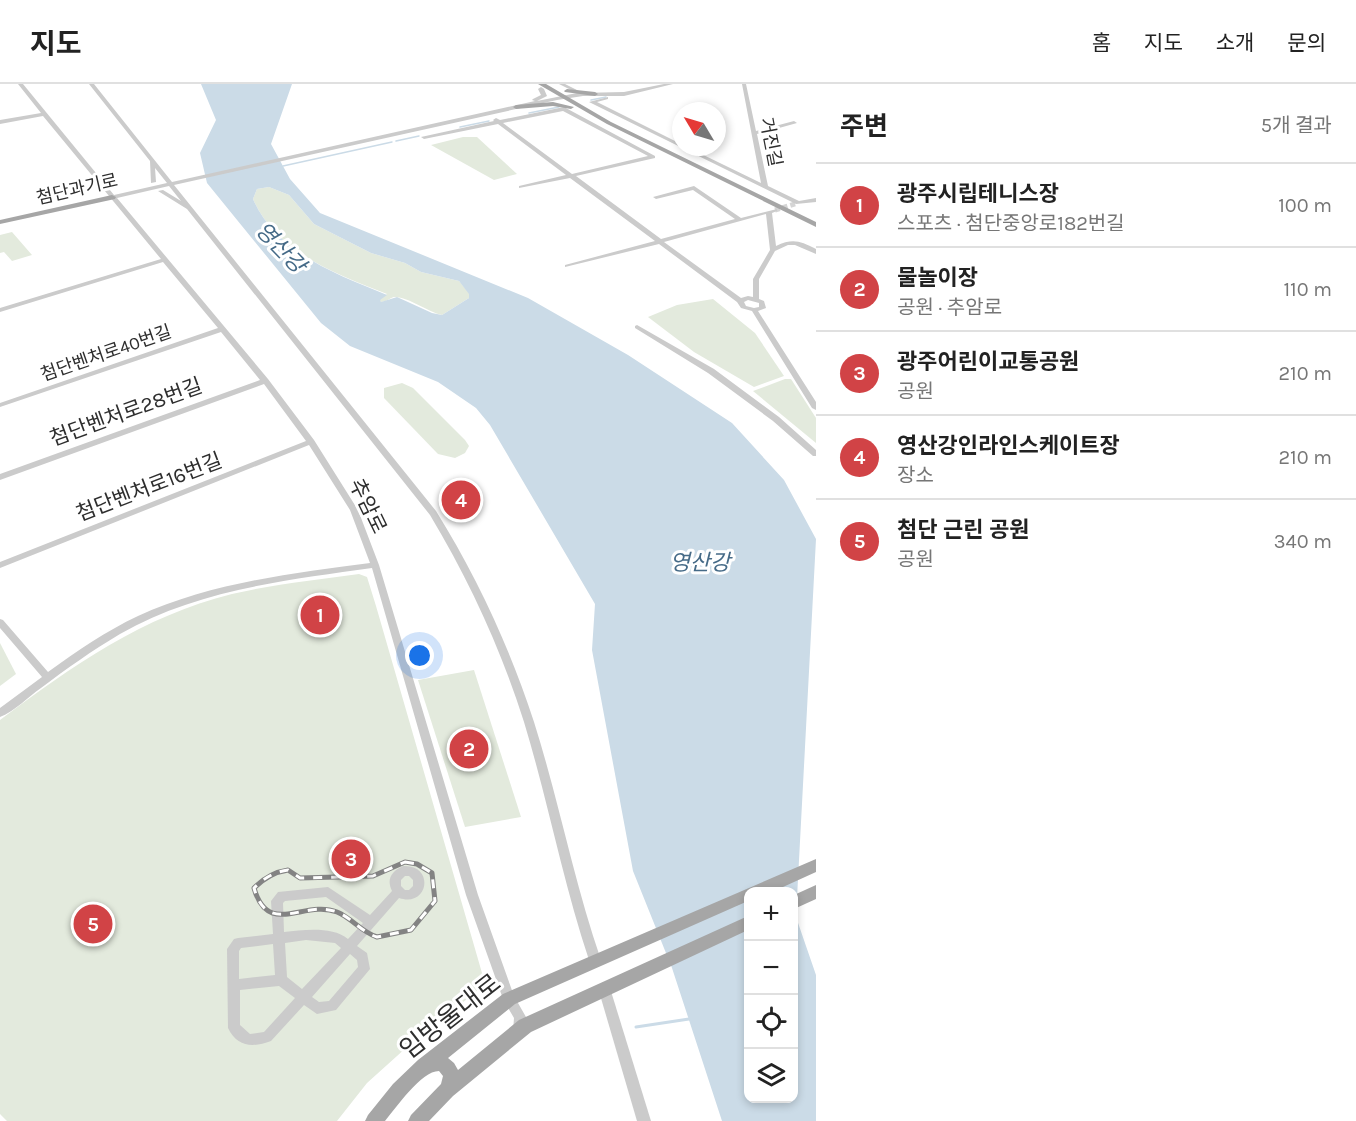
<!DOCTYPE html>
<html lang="ko">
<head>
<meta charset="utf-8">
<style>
  :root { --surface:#fff; --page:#f2f2f2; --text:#222; --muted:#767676; --line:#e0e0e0; --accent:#d14346 }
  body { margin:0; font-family:Karla,"Noto Sans KR",sans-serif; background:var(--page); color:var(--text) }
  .controls { position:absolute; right:18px; bottom:18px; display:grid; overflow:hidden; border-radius:12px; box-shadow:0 3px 9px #0003 }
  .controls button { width:54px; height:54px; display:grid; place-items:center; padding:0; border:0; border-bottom:2px solid var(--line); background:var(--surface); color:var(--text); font:30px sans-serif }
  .compass { position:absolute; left:672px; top:18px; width:54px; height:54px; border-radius:50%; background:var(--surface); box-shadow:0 3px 9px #0003; rotate:308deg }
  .you { position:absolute; left:420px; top:572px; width:21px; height:21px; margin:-15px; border:4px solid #fff; border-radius:50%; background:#1a73e8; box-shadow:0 0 0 9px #1a73e833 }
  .badge { display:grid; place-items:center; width:39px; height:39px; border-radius:50%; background:var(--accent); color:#fff; font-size:20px; font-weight:700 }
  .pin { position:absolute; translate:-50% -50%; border:3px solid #fff; box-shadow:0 2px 6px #0006 }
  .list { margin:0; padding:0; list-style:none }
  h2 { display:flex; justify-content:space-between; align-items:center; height:78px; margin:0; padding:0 24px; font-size:26px }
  h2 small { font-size:20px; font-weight:400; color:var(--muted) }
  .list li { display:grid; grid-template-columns:39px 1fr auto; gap:18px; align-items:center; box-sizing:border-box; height:84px; padding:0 24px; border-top:2px solid var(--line) }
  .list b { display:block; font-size:22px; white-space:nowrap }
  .list p { margin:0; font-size:20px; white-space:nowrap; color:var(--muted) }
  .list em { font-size:20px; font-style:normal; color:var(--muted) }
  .icon { flex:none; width:33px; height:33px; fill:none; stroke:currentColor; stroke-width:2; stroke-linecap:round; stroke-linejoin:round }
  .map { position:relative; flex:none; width:816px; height:1037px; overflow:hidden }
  header { display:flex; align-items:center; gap:36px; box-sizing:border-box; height:84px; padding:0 30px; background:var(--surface); border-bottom:2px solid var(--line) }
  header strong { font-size:28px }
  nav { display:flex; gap:33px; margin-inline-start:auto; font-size:21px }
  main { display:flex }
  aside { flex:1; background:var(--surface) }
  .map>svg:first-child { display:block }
  .green { fill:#e3eadd }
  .water { fill:#cbdbe7; fill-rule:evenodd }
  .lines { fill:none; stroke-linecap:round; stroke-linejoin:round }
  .stream-far1 { stroke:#cbdbe7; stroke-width:1.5 }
  .stream { stroke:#cbdbe7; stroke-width:3 }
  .minor-tunnel { stroke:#d5d5d5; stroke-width:5; stroke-dasharray:5 3; stroke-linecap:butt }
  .minor { fill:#cbcbcb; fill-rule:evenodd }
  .major { fill:#a6a6a6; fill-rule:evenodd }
  .rail-casing { stroke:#838383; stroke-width:5 }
  .rail { stroke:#fff; stroke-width:3; stroke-dasharray:9; stroke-linecap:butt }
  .labels { text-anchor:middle; stroke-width:6; stroke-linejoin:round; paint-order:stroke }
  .far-street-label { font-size:18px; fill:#2e2e2e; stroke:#fff }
  .street-label { font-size:21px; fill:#2e2e2e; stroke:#fff }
  .water-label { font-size:22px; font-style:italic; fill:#456a87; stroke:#fff }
  .near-street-label { font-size:26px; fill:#2e2e2e; stroke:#fff }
</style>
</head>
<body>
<header>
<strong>지도</strong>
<nav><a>홈</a><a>지도</a><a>소개</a><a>문의</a></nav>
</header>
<main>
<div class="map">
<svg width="816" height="1037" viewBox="0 0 816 1037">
  <rect width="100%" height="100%" fill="#fff"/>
  <g class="green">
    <path d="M 463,53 L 477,53 L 517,90 L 494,96 L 431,61 Z"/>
    <path d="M 269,103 L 289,111 L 314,140 L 371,169 L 405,179 L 421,188 L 459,197 L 470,210 L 469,214 L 442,231 C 428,228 407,212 394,213 C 390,214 386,218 381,218 L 379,216 L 387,210 C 336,190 277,169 253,115 L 257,105 Z"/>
    <path d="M 12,148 L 32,171 L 12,177 L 4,168 L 0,169 L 0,151 Z"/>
    <path d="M 713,215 L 755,249 L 784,292 L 754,303 L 694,268 L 648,233 L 677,221 Z"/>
    <path d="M 785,295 L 791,295 L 816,334 L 816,359 L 753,307 Z"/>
    <path d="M 402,299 L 413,304 L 465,356 L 469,362 L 465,369 L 455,374 L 438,370 L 384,314 L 384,304 Z"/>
    <path d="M 359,490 L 367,493 L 376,522 L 482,889 L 477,907 L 407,963 L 367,999 L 337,1037 L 7,1037 L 0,1030 L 0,636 C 72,582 143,532 232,510 C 274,500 317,496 359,490 Z"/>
    <path d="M 0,559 L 16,590 L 0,602 Z"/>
    <path d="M 474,586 L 521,733 L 465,743 L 418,596 Z"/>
  </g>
  <path class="water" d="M 201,0 L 292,0 L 271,60 L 290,95 L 320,129 L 528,214 L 628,271 L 732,339 L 784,396 L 816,455 L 796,833 L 816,891 L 816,1037 L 722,1037 L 672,884 L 633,787 L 592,566 L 595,520 L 490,341 L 476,324 L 438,298 L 350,262 L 321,239 L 207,99 L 200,69 L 216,36 ZM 269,103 L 289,111 L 314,140 L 371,169 L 405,179 L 421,188 L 459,197 L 469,210 L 469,214 L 442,231 L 432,229 L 397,213 L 381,218 L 380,216 L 387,211 C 336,190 277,169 253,115 L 257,105 ZM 748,808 L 794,808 L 794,1014 L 748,1014 Z"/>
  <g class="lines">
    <g class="stream-far1">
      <path d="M 591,16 L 606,13"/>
      <path d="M 529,29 L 559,23"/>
      <path d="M 460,43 L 489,37"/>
      <path d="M 396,57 L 419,52"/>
      <path d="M 283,82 L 392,58"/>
    </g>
    <path class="stream" d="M 636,943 L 689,935"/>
    <path class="minor-tunnel" d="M 775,126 L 798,119"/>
    <g class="minor">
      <path d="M 18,0 L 23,0 L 114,111 L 167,99 L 155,84 L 156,98 L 151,99 L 150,77 L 89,0 L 94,0 L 172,98 L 535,17 L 532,16 L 533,15 L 541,11 L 538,5 L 541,3 L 544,5 L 547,12 L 537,17 L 577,9 L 559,0 L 565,0 L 579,7 L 578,9 L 624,8 L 664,0 L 673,0 L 624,12 L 583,12 L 557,16 L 174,101 L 436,427 C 477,493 510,564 534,638 C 559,717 574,798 601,876 L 599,880 L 595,881 L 591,880 L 589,876 C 563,798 548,717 524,638 C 501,565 469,496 430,431 L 187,125 L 158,107 L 163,106 L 181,117 L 169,102 L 117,114 L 268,295 L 314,356 L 358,426 L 379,481 L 478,811 L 514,912 L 526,933 L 525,947 L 523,951 L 519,953 L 515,951 L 513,947 L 514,934 L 503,915 L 466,811 L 372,484 C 287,496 196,506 120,550 C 93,566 66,585 41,604 C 28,613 15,627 0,633 L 0,624 L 42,593 L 0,544 L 0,535 L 3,536 L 48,588 C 77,567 106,547 138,532 C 210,499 292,489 370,479 L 350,426 L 309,361 L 0,484 L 0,478 L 306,357 L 264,300 L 0,396 L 0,390 L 260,296 L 221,248 L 0,323 L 0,319 L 218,244 L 163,178 L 0,228 L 0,224 L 161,175 L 43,32 L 0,40 L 0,36 L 41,29 Z"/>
      <path d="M 742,0 L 746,0 L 756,47 L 794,37 L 797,39 L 757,50 L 768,102 L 799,117 L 816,114 L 816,118 L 796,120 L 589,18 L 608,13 L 608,15 L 597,18 L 681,60 L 681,63 L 687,63 L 761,99 Z"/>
      <path d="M 564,23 L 655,72 L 655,74 L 576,92 L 661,155 L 735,135 L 693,106 L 656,115 L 653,113 L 694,102 L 741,134 L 777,125 L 777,127 L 772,129 L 776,162 C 793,154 800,157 816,165 L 816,170 L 795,161 L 788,161 L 775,167 L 759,195 L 759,215 L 764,217 L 766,224 L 758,227 L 816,318 L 816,326 L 812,324 L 752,227 L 741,224 L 737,218 L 659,160 L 565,183 L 565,181 L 655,157 L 570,94 L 519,104 L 519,102 L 566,91 L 498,40 L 424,55 L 421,53 L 494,37 L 493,36 L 496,34 L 500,36 ZM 563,27 L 648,72 L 572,90 L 503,39 ZM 766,130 L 770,166 L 753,195 L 753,213 L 748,212 L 741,214 L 664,158 ZM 748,216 L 759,219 L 759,223 L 754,224 L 746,222 L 744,218 Z"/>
      <path d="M 637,241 L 714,285 L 779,333 L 816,366 L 816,372 L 813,372 L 773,337 L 708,289 L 635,244 L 635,242 Z"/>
      <path d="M 403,782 C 435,780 429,824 399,814 L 357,862 L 367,869 L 370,885 L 336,926 L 317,930 L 304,921 L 271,957 C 253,964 237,963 228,944 L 227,865 L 234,855 L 238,854 L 273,850 L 271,817 L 278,808 L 328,803 L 370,831 L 392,807 C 386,795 392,787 403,782 ZM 405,792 L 409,792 L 413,796 L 413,802 L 409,806 L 405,806 L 401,802 L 401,796 ZM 326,813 L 363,839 L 348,855 C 332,842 304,846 284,848 L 283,819 L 285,817 ZM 306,856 L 335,859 L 341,864 L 302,905 L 287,893 L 285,859 ZM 273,860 L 275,891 L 239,895 L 239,867 L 241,864 ZM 350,870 L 357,876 L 358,883 L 329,917 L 319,918 L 312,913 ZM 279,902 L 295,914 L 264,948 L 250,950 L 240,941 L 240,906 Z"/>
      <path d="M 604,898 L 608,900 L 610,904 L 651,1037 L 637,1037 L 598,904 L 600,900 Z"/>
    </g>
    <g class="major">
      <path d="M 538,0 L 546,0 L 611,38 L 816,138 L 816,143 L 607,40 Z"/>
      <path d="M 567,5 L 595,8 L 598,10 L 595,12 L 565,8 L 564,7 Z"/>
      <path d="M 553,18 L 574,23 L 571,25 L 553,22 L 516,25 L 513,23 L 516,21 Z"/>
      <path d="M 112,111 L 116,113 L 115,115 L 0,140 L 0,136 Z"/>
      <path d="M 816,775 L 816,788 L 772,808 L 748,808 L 748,817 L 515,920 L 448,974 L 454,979 L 458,986 L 519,936 L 748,832 L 748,846 L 531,948 L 453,1012 L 429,1037 L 408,1037 L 411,1031 L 441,1000 L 443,992 L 439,987 C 421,987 396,1024 385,1037 L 365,1037 L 368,1031 L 393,1000 L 418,976 L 503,910 Z"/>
      <path d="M 816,801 L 816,815 L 794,825 L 794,811 Z"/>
    </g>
    <defs>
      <path id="rail" d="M 405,778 L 417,780 L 432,789 L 435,817 L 411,846 L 377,853 C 361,848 352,834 337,828 C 304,815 268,854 254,804 C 264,794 274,788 288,786 L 300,794 L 373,792 Z"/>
    </defs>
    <use href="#rail" class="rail-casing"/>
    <use href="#rail" class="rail"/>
  </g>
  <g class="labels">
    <g class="far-street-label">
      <text transform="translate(771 58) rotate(79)" y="6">거진길</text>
      <text transform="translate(77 105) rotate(-13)" y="6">첨단과기로</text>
      <text transform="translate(106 269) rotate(-19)" y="6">첨단벤처로40번길</text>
    </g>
    <g class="street-label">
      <text transform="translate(126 328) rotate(-20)" y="7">첨단벤처로28번길</text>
      <text transform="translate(149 403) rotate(-21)" y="7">첨단벤처로16번길</text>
      <text transform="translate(368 422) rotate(64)" y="7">추암로</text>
    </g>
    <g class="water-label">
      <text transform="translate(281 163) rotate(46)" y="8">영산강</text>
      <text x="700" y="486">영산강</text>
    </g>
    <g class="near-street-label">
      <text transform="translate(450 932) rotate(-38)" y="9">임방울대로</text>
    </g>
  </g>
</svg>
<div class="controls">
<button>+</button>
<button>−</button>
<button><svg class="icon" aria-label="locate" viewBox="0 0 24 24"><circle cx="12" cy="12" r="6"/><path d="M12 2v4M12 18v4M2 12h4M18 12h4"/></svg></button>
<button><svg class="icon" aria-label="layers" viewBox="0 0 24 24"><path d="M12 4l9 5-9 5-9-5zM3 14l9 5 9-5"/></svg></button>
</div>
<svg class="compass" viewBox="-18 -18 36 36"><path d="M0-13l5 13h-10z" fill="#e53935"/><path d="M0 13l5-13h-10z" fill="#767676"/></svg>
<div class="you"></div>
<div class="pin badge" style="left:320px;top:531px">1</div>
<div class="pin badge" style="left:469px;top:665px">2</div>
<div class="pin badge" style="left:351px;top:775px">3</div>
<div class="pin badge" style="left:461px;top:416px">4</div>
<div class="pin badge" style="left:93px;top:840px">5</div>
</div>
<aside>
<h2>주변<small>5개 결과</small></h2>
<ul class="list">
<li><span class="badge">1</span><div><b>광주시립테니스장</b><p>스포츠 · 첨단중앙로182번길</p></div><em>100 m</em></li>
<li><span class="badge">2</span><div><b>물놀이장</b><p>공원 · 추암로</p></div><em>110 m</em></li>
<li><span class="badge">3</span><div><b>광주어린이교통공원</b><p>공원</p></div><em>210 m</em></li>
<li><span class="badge">4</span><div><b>영산강인라인스케이트장</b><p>장소</p></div><em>210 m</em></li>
<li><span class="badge">5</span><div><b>첨단 근린 공원</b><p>공원</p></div><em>340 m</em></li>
</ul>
</aside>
</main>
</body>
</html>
